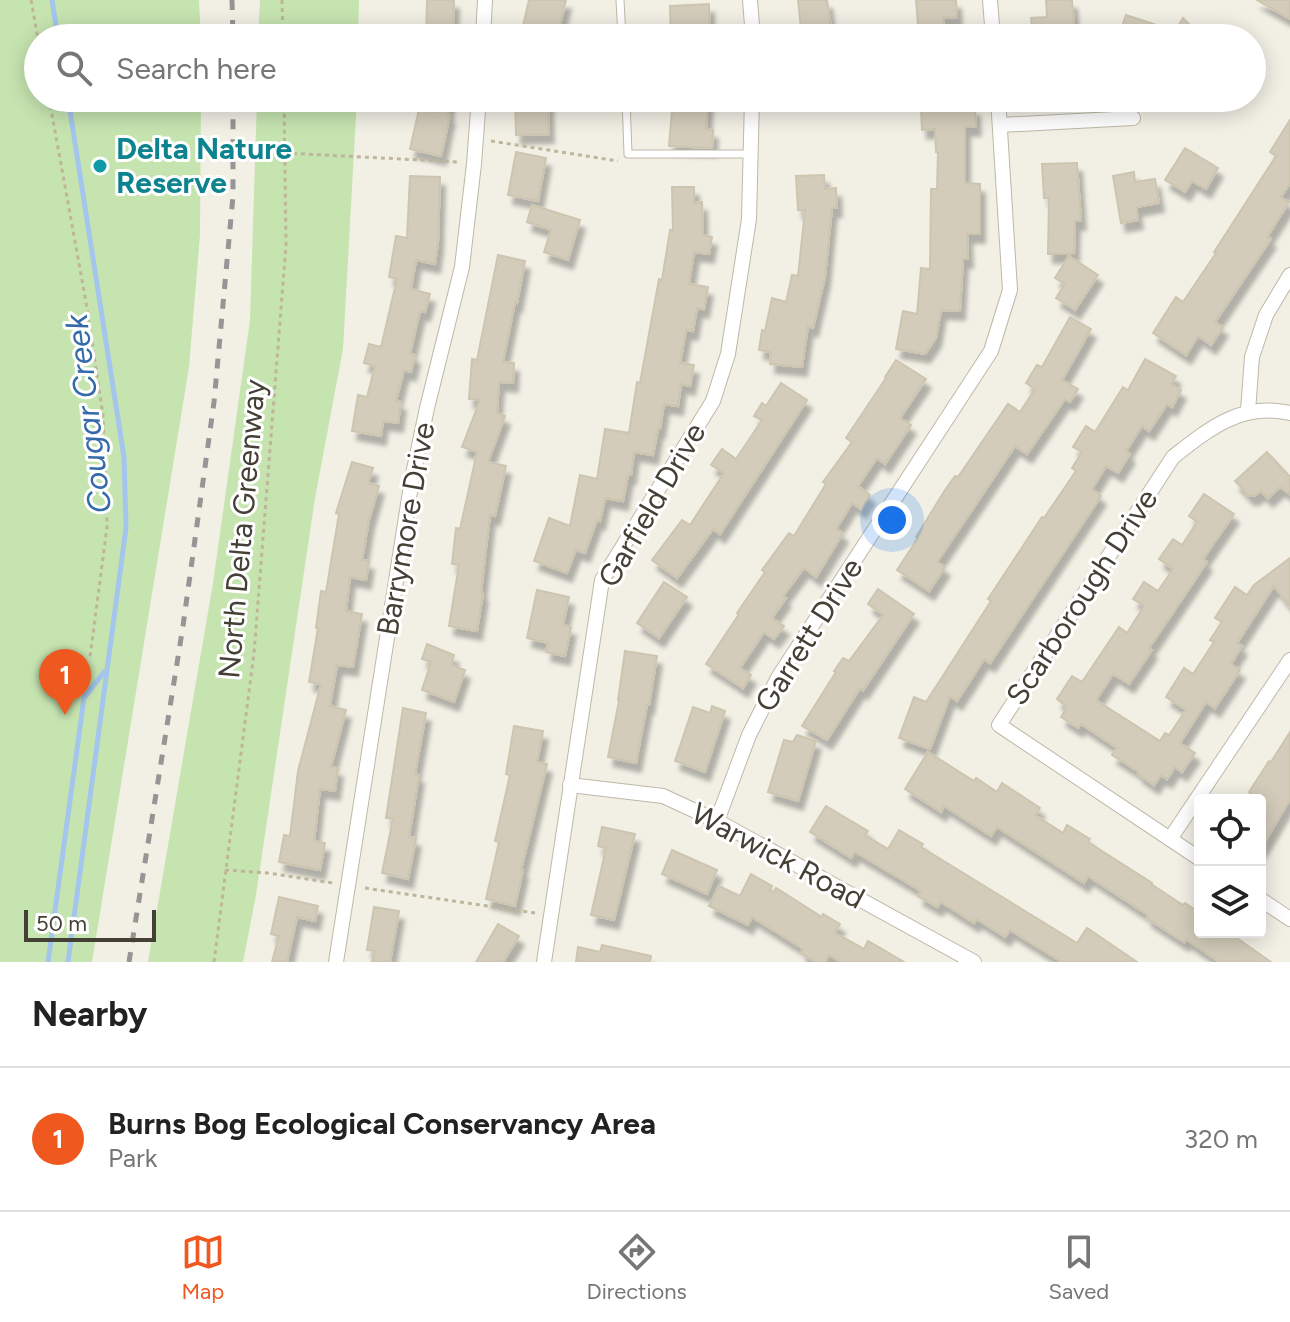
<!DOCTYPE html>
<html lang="en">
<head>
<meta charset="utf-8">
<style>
  :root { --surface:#fff; --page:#f2f2f2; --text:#222; --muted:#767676; --line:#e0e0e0; --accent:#ef581f }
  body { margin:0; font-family:Figtree,sans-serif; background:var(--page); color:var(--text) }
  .controls { position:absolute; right:24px; bottom:24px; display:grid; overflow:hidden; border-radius:8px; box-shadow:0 4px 20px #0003 }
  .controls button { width:72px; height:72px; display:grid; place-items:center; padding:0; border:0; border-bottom:2px solid var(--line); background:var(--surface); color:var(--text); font:40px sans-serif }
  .scale { position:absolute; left:24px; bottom:20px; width:132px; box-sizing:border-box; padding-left:8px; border:4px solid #444035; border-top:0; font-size:22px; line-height:28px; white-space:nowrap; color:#444035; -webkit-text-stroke:6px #fff; paint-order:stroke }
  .you { position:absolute; left:892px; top:520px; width:28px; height:28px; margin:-20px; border:6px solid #fff; border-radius:50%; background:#1a73e8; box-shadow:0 0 0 12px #1a73e833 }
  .badge { display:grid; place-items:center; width:52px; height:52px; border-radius:50%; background:var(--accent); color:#fff; font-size:26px; font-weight:700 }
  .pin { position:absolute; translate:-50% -66px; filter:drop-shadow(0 2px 4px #0008) }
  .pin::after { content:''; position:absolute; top:42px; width:28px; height:24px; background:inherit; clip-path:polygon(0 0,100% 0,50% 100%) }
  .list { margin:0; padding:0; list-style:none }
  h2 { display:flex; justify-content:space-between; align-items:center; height:104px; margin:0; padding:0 32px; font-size:34px }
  h2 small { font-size:26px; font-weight:400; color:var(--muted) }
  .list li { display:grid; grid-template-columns:52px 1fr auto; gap:24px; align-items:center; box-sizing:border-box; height:144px; padding:0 32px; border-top:2px solid var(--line) }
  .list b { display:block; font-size:30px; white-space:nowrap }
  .list p { margin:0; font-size:26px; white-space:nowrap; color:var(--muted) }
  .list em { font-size:26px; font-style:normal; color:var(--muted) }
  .icon { flex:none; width:44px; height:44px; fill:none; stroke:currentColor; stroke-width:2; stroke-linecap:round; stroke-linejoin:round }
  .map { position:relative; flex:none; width:1290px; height:962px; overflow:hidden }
  .search { position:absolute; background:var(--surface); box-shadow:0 4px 20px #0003; left:24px; right:24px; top:24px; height:88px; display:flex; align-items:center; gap:20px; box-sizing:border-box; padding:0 28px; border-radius:44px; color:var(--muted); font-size:30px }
  .sheet { height:248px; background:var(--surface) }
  nav { display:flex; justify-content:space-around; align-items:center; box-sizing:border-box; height:112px; border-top:2px solid var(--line); background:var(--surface); font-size:22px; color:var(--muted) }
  nav a { display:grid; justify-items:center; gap:4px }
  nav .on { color:var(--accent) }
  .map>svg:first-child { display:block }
  .green { fill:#c6e4b0 }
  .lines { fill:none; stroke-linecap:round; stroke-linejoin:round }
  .stream { stroke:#a4c6ec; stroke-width:5 }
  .building { fill:#d3ccbb; stroke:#cdc5af; stroke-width:2; filter:url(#shadow) }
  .lane-casing { stroke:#bdb8a9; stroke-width:9 }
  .street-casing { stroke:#bdb8a9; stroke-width:16 }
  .path { stroke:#beb69a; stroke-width:3; stroke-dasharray:4 4; stroke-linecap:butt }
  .lane { stroke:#fff; stroke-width:7 }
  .street { stroke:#fff; stroke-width:14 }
  .rail { stroke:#959595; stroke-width:5; stroke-dasharray:10 10; stroke-linecap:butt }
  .culture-dot { fill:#0f9aa8; stroke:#fff; stroke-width:3 }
  .labels { text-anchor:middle; stroke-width:6; stroke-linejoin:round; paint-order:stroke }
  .culture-label { font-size:30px; font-weight:bold; fill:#0d838f; stroke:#fff; text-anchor:start }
  .street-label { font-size:30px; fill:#444035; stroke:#fff }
  .water-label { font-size:32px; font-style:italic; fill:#346aaa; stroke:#fff }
</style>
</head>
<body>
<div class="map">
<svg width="1290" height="962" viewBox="0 0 1290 962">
  <defs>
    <filter id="shadow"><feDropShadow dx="5" dy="9" stdDeviation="2" flood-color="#0004"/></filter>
  </defs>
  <rect width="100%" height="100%" fill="#f2f0e5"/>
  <g class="green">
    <path d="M 0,0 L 199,0 L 201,38 L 38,38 L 38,98 L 201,98 L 200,235 L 189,367 L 92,962 L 0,962 Z"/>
    <path d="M 260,0 L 359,0 L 358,38 L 258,38 Z"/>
    <path d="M 257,98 L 357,98 L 343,349 L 315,498 L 256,895 L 243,962 L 148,962 L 213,583 L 250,320 Z"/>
  </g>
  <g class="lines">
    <g class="stream">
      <path d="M 52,0 L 58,38"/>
      <path d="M 68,98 L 124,457 L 126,528 L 68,962"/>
      <path d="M 48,962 L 84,698 L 104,672"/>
    </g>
  </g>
  <g class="building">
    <path d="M 427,0 L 454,0 L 453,38 L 426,38 Z"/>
    <path d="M 529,0 L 566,0 L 557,38 L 522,30 Z"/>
    <path d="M 798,0 L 827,0 L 832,34 L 802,38 Z"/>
    <path d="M 916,0 L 956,0 L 957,17 L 943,18 L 944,37 L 919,38 Z"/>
    <path d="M 1046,0 L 1072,0 L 1075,35 L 1033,38 L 1031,18 L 1047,17 Z"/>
    <path d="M 1257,0 L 1290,0 L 1290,19 Z"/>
    <path d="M 709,4 L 710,38 L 671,38 L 670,6 Z"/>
    <path d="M 1126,15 L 1175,31 L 1183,18 L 1202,38 L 1118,38 Z"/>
    <path d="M 434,98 L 449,98 L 448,115 L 450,115 L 441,156 L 410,149 L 419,109 L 434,112 Z"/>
    <path d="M 515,98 L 548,98 L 549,134 L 516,135 Z"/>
    <path d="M 673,98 L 708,98 L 706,129 L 713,130 L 712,148 L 669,146 Z"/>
    <path d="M 975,107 L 976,127 L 965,127 L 965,183 L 980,184 L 980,234 L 967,234 L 968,259 L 963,259 L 960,311 L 941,310 L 936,338 L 925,354 L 896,349 L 903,311 L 917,314 L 921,268 L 930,269 L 931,189 L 937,189 L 938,152 L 936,152 L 935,129 L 922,130 L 921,109 Z"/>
    <path d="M 1290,120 L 1290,183 L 1281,197 L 1289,202 L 1267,237 L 1271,239 L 1215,322 L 1223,327 L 1211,345 L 1198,336 L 1186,355 L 1153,333 L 1176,297 L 1183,302 L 1216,253 L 1214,252 L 1276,156 L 1270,152 Z"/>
    <path d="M 1185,148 L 1218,168 L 1206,189 L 1192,181 L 1185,192 L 1165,180 Z"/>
    <path d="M 516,152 L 546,158 L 538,201 L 508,195 Z"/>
    <path d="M 1077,163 L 1081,221 L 1075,221 L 1074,254 L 1048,254 L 1049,198 L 1044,198 L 1042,164 Z"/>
    <path d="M 1134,172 L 1135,182 L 1155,179 L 1159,203 L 1136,207 L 1138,220 L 1121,223 L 1113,176 Z"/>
    <path d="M 824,175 L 825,189 L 836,188 L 837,208 L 832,208 L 825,277 L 813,328 L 808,326 L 802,367 L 770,364 L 771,352 L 759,350 L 762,330 L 765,331 L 772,298 L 786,302 L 792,275 L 798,276 L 805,210 L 798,210 L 796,176 Z"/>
    <path d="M 410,176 L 440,177 L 438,243 L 435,264 L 416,260 L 411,289 L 430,294 L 425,312 L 420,311 L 410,354 L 415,355 L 411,372 L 404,370 L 396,401 L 401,402 L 398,423 L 383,421 L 381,436 L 352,431 L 358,395 L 367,397 L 375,366 L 364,363 L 369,344 L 381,347 L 397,279 L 389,277 L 396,236 L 407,238 Z"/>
    <path d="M 672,187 L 694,187 L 694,203 L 702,202 L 703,235 L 712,237 L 709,254 L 694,252 L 689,284 L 708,287 L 704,309 L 697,308 L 693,331 L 686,330 L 680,363 L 694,365 L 690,386 L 681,384 L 678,406 L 664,404 L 660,429 L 658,429 L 653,455 L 634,452 L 631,475 L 628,475 L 623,501 L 605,498 L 600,521 L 597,520 L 585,553 L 576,550 L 567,573 L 534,561 L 549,518 L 570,526 L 580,475 L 597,479 L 605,429 L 629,433 L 637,382 L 640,383 L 659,279 L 662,280 L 670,230 L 673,230 Z"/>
    <path d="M 532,205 L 580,220 L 568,260 L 544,252 L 551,230 L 527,222 Z"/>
    <path d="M 498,255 L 525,261 L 517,303 L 515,302 L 503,362 L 514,363 L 513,383 L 499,382 L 497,413 L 505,416 L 488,462 L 506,466 L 495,516 L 490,515 L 481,592 L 483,593 L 477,631 L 449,626 L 459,565 L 452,564 L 456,528 L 460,529 L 477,452 L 462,447 L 480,400 L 469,399 L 472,359 L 477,360 Z"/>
    <path d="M 1069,256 L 1098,275 L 1075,310 L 1056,298 L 1065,284 L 1055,278 Z"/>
    <path d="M 1070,317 L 1091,329 L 1062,380 L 1078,389 L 1070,402 L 1065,399 L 1027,454 L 1015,446 L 937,562 L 945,567 L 929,591 L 897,570 L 918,538 L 916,537 L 945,490 L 955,476 L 958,477 L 1008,404 L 1020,412 L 1035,389 L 1026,383 L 1037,365 L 1042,367 Z"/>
    <path d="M 1145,359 L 1176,376 L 1171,384 L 1181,390 L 1172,407 L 1167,404 L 1149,431 L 1142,426 L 1126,451 L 1130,454 L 1118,473 L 1106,466 L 1092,489 L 1101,496 L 990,663 L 984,659 L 957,701 L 950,696 L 930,749 L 899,738 L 914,697 L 926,702 L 991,601 L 988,599 L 1042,517 L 1044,518 L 1076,471 L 1072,468 L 1082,452 L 1073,447 L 1086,426 L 1095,432 L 1123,387 L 1128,390 Z"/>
    <path d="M 896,360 L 926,379 L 900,418 L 911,425 L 885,464 L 877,458 L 858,486 L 870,495 L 861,509 L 852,503 L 836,529 L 843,533 L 816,577 L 804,568 L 783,596 L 786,598 L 772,618 L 784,626 L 774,639 L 764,632 L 740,668 L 751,675 L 743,688 L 706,664 L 739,614 L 737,613 L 765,572 L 762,570 L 789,533 L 794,536 L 826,484 L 823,482 L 852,442 L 846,438 L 886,378 L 885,377 Z"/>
    <path d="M 781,383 L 807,400 L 720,534 L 713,529 L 677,578 L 652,560 L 682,520 L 690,525 L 724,473 L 711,465 L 722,449 L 736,459 L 762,420 L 754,416 L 762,403 L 766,406 Z"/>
    <path d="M 1267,452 L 1290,477 L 1290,494 L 1280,487 L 1268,498 L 1261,491 L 1254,496 L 1249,496 L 1235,481 Z"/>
    <path d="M 352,462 L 373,468 L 368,483 L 379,486 L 369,520 L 362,560 L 369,561 L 366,580 L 350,577 L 346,611 L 362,614 L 353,667 L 337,665 L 330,706 L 346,710 L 331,767 L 338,768 L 335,791 L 320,789 L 314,841 L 325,843 L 320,870 L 279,862 L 284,835 L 290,836 L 298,771 L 321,684 L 309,682 L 318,628 L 316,628 L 321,591 L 326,592 L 339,514 L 336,513 Z"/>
    <path d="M 1204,494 L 1234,514 L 1203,559 L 1207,562 L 1149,648 L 1152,650 L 1129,684 L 1113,674 L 1096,700 L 1160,741 L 1165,733 L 1169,735 L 1186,710 L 1166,697 L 1184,668 L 1193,674 L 1214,642 L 1210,640 L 1222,622 L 1215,618 L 1235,587 L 1247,595 L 1254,585 L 1290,558 L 1290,606 L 1274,586 L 1237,643 L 1242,646 L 1231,664 L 1240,670 L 1215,708 L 1206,702 L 1180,743 L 1195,753 L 1182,772 L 1175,767 L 1167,779 L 1161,775 L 1154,785 L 1138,774 L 1139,772 L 1112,755 L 1117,748 L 1081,724 L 1078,728 L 1061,717 L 1067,707 L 1057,699 L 1072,676 L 1082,682 L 1119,627 L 1127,633 L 1144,606 L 1133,599 L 1144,582 L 1158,591 L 1173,569 L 1159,559 L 1173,539 L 1182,545 L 1197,522 L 1189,516 Z"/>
    <path d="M 664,582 L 687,597 L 659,638 L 637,623 Z"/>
    <path d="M 878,589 L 914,614 L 863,690 L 860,688 L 827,740 L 802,726 L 836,672 L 834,671 L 843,658 L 849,661 L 883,615 L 868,604 Z"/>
    <path d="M 537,590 L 569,597 L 563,625 L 571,627 L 565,656 L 546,652 L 548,643 L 527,638 Z"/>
    <path d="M 427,644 L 454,655 L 451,665 L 465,670 L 454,702 L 422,690 L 431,662 L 422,659 Z"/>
    <path d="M 625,651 L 657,656 L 649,705 L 647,705 L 636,763 L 608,757 L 619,701 L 618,700 Z"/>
    <path d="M 712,706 L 725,711 L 705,772 L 675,761 L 693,707 L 710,713 Z"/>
    <path d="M 403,708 L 426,713 L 415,774 L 419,775 L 409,837 L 416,838 L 408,879 L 382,873 L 393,819 L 386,818 Z"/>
    <path d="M 514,726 L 543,731 L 537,762 L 547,764 L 521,870 L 523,870 L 515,906 L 486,899 L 499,842 L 495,841 L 510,775 L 506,774 Z"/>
    <path d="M 1290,732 L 1290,799 L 1260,850 L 1260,800 L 1249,792 L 1269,761 L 1271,762 Z"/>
    <path d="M 797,735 L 816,741 L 798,801 L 768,792 L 784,740 L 793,742 Z"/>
    <path d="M 928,752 L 974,781 L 976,778 L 997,792 L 1002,783 L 1040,808 L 1035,815 L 1063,833 L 1067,825 L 1090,839 L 1088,842 L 1152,883 L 1151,884 L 1183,905 L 1185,903 L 1200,913 L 1200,932 L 1228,932 L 1271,962 L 1219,962 L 1186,939 L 1184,942 L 1147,918 L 1148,915 L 1088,876 L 1084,883 L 997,827 L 991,836 L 944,806 L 941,812 L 905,789 Z"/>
    <path d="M 826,806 L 868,831 L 865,835 L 888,849 L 899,830 L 923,844 L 921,847 L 1077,943 L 1087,928 L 1137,962 L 1062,962 L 1010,930 L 1005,937 L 977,919 L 974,923 L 941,902 L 937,907 L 918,896 L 921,891 L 855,852 L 851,858 L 810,832 Z"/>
    <path d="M 602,827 L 635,834 L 614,920 L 591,915 L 606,848 L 598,846 Z"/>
    <path d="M 672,850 L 717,870 L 707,894 L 662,874 Z"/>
    <path d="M 751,874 L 772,886 L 770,891 L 774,892 L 776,888 L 822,917 L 823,914 L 840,924 L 835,933 L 864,949 L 868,941 L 904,962 L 841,962 L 829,955 L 825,962 L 816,962 L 801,953 L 803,949 L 752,917 L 748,925 L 709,906 L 719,886 L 740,896 Z"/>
    <path d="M 279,897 L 318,906 L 315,921 L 297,917 L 287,962 L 272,962 L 279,936 L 271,934 Z"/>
    <path d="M 374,907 L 399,911 L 390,962 L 372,962 L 375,951 L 367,950 Z"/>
    <path d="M 498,924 L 519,936 L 503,962 L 476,962 Z"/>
    <path d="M 602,945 L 651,956 L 650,962 L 576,962 L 578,947 L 600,952 Z"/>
  </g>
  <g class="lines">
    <defs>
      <g id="lane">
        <path d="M 620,0 L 622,38"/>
        <path d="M 626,98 L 628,154 L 751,154"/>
      </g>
      <g id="street">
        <path d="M 750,0 L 753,38"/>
        <path d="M 990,0 L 993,38"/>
        <path d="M 483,38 L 485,0"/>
        <path d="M 1000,125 L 1133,118"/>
        <path d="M 1248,411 L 1252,357 L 1266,315 L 1290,275"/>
        <path d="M 570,785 L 663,796 L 717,821 L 974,962"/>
        <path d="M 717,821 L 749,735 L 779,676 L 991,351 L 1010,290 L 998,98"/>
        <path d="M 1170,839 L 1290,660"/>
        <path d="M 1200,859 L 999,725 L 1173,457 C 1209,429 1241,402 1290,413"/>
        <path d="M 1260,899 L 1290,919"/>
        <path d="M 336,962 L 412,479 L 427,408 L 462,267 L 474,164 L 479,98"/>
        <path d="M 544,962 L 602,580 L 713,401 L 728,354 L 749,219 L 752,98"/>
      </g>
    </defs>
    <use href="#lane" class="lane-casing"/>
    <use href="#street" class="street-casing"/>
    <g class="path">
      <path d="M 31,0 L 38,39"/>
      <path d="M 282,0 L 283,38"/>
      <path d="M 49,98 L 86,302 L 103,415 L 107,527 L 90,657"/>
      <path d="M 776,110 L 984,100"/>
      <path d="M 491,141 L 618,161"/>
      <path d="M 285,153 L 459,162"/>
      <path d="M 225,870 L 268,873 L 333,883"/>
      <path d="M 365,888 L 535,913"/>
      <path d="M 214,962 L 254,653 L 286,245 L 284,98"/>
    </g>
    <use href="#lane" class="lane"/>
    <use href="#street" class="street"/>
    <g class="rail">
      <path d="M 232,0 L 233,38"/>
      <path d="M 129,962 L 183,626 L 214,402 L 233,196 L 233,98"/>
    </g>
  </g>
  <circle class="culture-dot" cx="100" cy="166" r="8"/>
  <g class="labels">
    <g class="culture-label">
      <text x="116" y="159">Delta Nature<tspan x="116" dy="34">Reserve</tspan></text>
    </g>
    <g class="street-label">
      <text transform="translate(652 505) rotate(-60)" y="10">Garfield Drive</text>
      <text transform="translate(242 529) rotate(-85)" y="10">North Delta Greenway</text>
      <text transform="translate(406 529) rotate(-80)" y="10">Barrymore Drive</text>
      <text transform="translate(1082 597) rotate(-57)" y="10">Scarborough Drive</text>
      <text transform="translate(809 635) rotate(-58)" y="10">Garrett Drive</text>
      <text transform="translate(778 856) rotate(28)" y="10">Warwick Road</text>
    </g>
    <g class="water-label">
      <text transform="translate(88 414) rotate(-97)" y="11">Cougar Creek</text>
    </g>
  </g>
</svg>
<div class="controls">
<button><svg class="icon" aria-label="locate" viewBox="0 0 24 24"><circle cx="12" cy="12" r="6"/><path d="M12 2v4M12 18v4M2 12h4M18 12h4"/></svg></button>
<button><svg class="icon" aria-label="layers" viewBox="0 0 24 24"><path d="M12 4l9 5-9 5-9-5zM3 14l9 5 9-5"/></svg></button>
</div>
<div class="scale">50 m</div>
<div class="you"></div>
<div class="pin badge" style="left:65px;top:715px">1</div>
<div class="search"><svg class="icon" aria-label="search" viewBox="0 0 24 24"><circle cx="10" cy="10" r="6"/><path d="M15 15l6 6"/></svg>Search here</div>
</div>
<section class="sheet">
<h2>Nearby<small></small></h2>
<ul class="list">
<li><span class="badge">1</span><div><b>Burns Bog Ecological Conservancy Area</b><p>Park</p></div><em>320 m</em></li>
</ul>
</section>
<nav>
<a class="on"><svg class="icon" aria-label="map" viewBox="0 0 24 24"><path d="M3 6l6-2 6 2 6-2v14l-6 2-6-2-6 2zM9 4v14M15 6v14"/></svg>Map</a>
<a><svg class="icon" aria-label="directions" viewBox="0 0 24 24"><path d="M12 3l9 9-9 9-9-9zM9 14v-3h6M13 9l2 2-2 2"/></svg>Directions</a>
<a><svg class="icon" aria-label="saved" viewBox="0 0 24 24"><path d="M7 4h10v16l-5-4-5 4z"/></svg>Saved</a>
</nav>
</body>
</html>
